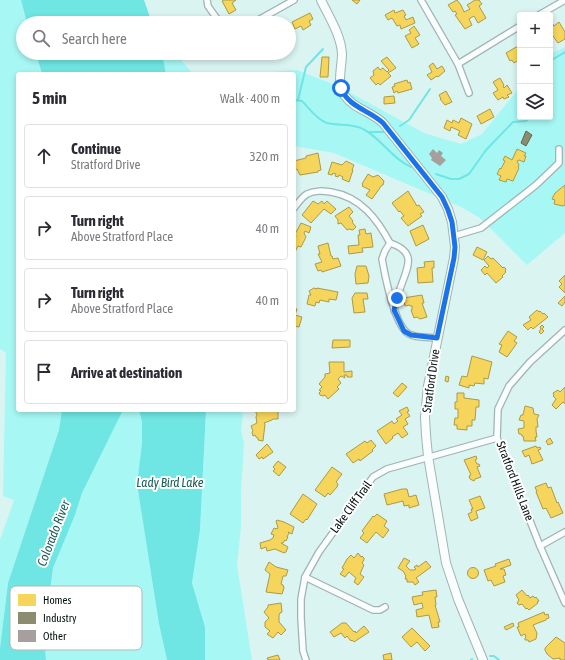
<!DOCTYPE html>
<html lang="en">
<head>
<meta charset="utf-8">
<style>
  :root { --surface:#fff; --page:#f7f7f7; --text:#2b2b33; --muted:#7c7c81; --line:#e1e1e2 }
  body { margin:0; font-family:"Asap Condensed",sans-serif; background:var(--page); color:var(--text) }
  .controls { position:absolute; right:12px; top:12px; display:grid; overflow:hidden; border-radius:4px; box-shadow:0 2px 6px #0003 }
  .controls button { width:36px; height:36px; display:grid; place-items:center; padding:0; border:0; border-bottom:1px solid var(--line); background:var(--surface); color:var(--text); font:20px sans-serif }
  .stop { position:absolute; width:12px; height:12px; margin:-9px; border:3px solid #1a73e8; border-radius:50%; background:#fff }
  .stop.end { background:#1a73e8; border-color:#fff; box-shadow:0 1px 4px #0008 }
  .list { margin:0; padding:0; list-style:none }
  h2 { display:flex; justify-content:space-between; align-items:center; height:52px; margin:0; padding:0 16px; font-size:17px }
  h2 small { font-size:13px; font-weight:400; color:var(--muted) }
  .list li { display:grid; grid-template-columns:26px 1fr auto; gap:12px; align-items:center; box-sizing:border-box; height:64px; margin:0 8px 8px; padding:0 8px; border:1px solid var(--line); border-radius:4px }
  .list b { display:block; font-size:15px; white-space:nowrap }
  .list p { margin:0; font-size:13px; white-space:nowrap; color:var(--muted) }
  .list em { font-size:13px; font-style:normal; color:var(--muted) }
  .icon { flex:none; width:22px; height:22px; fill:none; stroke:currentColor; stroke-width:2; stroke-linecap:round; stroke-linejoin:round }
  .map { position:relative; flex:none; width:565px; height:660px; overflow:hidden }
  .search { position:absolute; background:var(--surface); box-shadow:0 2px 6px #0003; left:16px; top:16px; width:280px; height:44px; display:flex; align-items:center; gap:10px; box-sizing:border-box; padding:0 14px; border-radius:22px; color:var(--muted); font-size:15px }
  .panel { position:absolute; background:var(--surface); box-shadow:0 2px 6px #0003; left:16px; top:72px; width:280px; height:340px; border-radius:4px }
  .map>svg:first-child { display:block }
  .green { fill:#a7f8f5 }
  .water { fill:#6fe6e3 }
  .homes { fill:#f6d55c; stroke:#ac9a45 }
  .industry { fill:#8c8c6e; stroke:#626651 }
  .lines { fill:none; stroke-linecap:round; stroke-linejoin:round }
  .stream { stroke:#6fe6e3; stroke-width:2 }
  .building { fill:#a69f9d }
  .street-casing { stroke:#a0b4b3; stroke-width:8 }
  .secondary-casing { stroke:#a0b4b3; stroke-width:10 }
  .street { stroke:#f9fdfd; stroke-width:5.5 }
  .secondary { stroke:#f9fdfd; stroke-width:8 }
  .route { stroke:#1a73e8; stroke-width:5 }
  .labels { text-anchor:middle; stroke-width:4; stroke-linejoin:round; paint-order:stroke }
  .street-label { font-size:12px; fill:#010f0e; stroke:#fff }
  .water-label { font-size:13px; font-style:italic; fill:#1a5a58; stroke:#fff }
  .key { fill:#fff; stroke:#b3b7b7; stroke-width:1 }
  .key-label { font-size:11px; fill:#010f0e }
</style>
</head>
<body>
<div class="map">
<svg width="565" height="660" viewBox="0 0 565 660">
  <rect width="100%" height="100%" fill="#daf4f2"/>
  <g class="green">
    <path d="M 0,0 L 21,0 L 27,23 L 23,23 L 23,53 L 36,53 L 42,74 L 18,74 L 18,410 L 62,410 L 59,430 L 8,583 L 0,648 L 0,540 L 14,500 L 3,496 L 6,353 L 0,349 Z"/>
    <path d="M 565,47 L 565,233 L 527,265 L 480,218 L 461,207 L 334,153 L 294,146 L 294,74 L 247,74 L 297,70 L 338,86 L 424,133 L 461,144 L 482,134 L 520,87 L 520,117 L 550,117 L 550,54 Z"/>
    <path d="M 162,53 L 175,53 L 193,74 L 166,74 Z"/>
    <path d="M 123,410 L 139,410 L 142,422 L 142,443 L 137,484 L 159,624 L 167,660 L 46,660 L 44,637 L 53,568 L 75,515 L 82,493 Z"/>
    <path d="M 206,410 L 240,410 L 243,415 L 241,430 L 244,443 L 241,493 L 241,527 L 237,565 L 252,660 L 205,660 L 205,627 L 192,583 L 200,530 Z"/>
  </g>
  <g class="water">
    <path d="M 21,0 L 144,0 L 152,23 L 27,23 Z"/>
    <path d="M 36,53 L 162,53 L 166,74 L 42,74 Z"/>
    <path d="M 62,410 L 123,410 L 82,493 L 75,515 L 53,568 L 44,637 L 46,660 L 0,660 L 0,648 L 8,583 L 59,430 Z"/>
    <path d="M 139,410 L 206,410 L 200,530 L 192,583 L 205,627 L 205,660 L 167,660 L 159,624 L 137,484 L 142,443 L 142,422 Z"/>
  </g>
  <g class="homes">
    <path d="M 224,0 L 236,0 L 232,3 L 236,10 L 229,14 L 222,1 Z"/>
    <path d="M 352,0 L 360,0 L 357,4 Z"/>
    <path d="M 457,0 L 461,5 L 464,12 L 470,9 L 467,5 L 475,0 L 479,0 L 482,4 L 479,6 L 486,18 L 478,23 L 474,16 L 469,19 L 472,25 L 465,29 L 455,15 L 457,14 L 455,11 L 453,12 L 448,5 Z"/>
    <path d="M 394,10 L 395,13 L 403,10 L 406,15 L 404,16 L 406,20 L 413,17 L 415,23 L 401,29 L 400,25 L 397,26 L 392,18 L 388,20 L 385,15 Z"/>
    <path d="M 310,13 L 313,19 L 309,21 L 311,25 L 303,30 L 301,26 L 295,29 L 292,22 Z"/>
    <path d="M 559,22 L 565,32 L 565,39 L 558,43 L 550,32 L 550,26 L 553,24 L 554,26 Z"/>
    <path d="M 414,26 L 420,35 L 415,38 L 419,44 L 412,48 L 405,36 L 411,33 L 409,30 Z"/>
    <path d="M 518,46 L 520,50 L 520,55 L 517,57 L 519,60 L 514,63 L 512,60 L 510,61 L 506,53 Z"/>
    <path d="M 322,57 L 329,57 L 328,77 L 320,77 Z"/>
    <path d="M 387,57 L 396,68 L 388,73 L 391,76 L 380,85 L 378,83 L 376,85 L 370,78 L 374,75 L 373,71 L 378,67 L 380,70 L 383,68 L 387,72 L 389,70 L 381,61 Z"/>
    <path d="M 433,63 L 437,69 L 442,66 L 445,71 L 438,77 L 437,76 L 431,80 L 427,75 L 432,72 L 429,66 Z"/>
    <path d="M 500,78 L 504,85 L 503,86 L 504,88 L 507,85 L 512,93 L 507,95 L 509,97 L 504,99 L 503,97 L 498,100 L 493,93 L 498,90 L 493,82 Z"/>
    <path d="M 407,80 L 408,83 L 410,82 L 412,89 L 398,93 L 397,91 L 394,93 L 392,87 L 395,86 L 394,84 Z"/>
    <path d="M 446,91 L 452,102 L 445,105 L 440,99 L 441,99 L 439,95 Z"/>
    <path d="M 394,96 L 395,103 L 384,104 L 384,97 Z"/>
    <path d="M 490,109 L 494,117 L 481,124 L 477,116 Z"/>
    <path d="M 461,118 L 472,124 L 466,139 L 458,135 L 460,131 L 451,127 L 450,131 L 444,128 L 447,120 L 452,123 L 453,120 L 459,123 Z"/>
    <path d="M 517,149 L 526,153 L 524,156 L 526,156 L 524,162 L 519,160 L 517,161 L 519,165 L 518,167 L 519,168 L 513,181 L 507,179 L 506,182 L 499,180 L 501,176 L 497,174 L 500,168 L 501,169 L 505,161 L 503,160 L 505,156 L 512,160 Z"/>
    <path d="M 318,153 L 321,170 L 318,171 L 318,172 L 300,175 L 297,169 L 295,170 L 294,161 L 306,158 L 306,156 Z"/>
    <path d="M 346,161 L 354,165 L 352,170 L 353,170 L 349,182 L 342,179 L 343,177 L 339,175 L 338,177 L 335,176 L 336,174 L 333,173 L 332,175 L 328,174 L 332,162 L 342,165 Z"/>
    <path d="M 368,174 L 373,177 L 378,175 L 384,181 L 383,185 L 382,185 L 372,199 L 366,195 L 370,190 L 362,186 L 363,185 L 362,184 Z"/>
    <path d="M 565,185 L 565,205 L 563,206 L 554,204 L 555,200 L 552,199 L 555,193 Z"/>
    <path d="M 408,191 L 417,206 L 419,205 L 424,212 L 420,214 L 422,216 L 408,226 L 401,218 L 404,216 L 400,211 L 399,212 L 392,203 Z"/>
    <path d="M 313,201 L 318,204 L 322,201 L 324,204 L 327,201 L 336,209 L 331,214 L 324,209 L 311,223 L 302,215 Z"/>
    <path d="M 349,207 L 353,212 L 349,216 L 353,221 L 352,222 L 356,227 L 353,230 L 349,229 L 347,230 L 341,223 L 338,224 L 338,220 L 335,216 Z"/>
    <path d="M 301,223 L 311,227 L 309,233 L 305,231 L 304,233 L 306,237 L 301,247 L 298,246 L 294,254 L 294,240 L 296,236 L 295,234 Z"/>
    <path d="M 423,225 L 429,239 L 416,246 L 410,231 Z"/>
    <path d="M 365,229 L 366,234 L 371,233 L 373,247 L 362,248 L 363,252 L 349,254 L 348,246 L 359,245 L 358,235 L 360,235 L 359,230 Z"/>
    <path d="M 328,243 L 331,256 L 332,256 L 333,259 L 338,258 L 341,266 L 322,272 L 321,270 L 318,271 L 315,264 L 322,262 L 318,254 L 320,254 L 318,246 Z"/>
    <path d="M 477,247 L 487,252 L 483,260 L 473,255 Z"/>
    <path d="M 488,256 L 491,259 L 493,258 L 503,268 L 504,267 L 506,269 L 505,271 L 506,272 L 502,276 L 503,277 L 496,283 L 487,273 L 485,275 L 481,270 L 485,266 L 487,268 L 489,266 L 484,260 Z"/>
    <path d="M 434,261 L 434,268 L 432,268 L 433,282 L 418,283 L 417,268 L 425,267 L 424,262 Z"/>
    <path d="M 357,266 L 366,266 L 369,276 L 368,283 L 356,284 L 355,274 Z"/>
    <path d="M 565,275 L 565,293 L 559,287 L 562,284 L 559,281 Z"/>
    <path d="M 314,288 L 317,289 L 317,288 L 338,292 L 336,300 L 329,299 L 329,302 L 320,300 L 319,303 L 316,302 L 315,306 L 307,304 L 309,295 L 311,295 L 309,291 Z"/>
    <path d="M 355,293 L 367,293 L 368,299 L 363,299 L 365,312 L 354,313 L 352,298 Z"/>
    <path d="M 422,295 L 424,303 L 422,303 L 427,317 L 420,319 L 417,317 L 414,318 L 411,310 L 412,310 L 412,306 L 410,306 L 410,305 L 405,306 L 403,298 Z"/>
    <path d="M 565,296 L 565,302 L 562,306 L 558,303 Z"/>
    <path d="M 294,308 L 297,309 L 295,315 L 302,317 L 299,327 L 294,326 Z"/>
    <path d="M 537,310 L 539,312 L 540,311 L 543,314 L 544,313 L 548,317 L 533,329 L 531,327 L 528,330 L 523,325 L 531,320 L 529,317 Z"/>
    <path d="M 542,325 L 544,327 L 542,329 L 544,331 L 541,334 L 539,332 L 541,329 L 540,327 Z"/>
    <path d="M 508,331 L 517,337 L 514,341 L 517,343 L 507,357 L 499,352 L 502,345 L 499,344 Z"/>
    <path d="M 333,340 L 350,340 L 350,347 L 332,348 Z"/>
    <path d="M 472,356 L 492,362 L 488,379 L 484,378 L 484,384 L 475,383 L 474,386 L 469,385 L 469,388 L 459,385 L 462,376 L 467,377 Z"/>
    <path d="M 329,362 L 344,362 L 344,372 L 352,371 L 352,377 L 347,377 L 347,375 L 344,375 L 345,378 L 341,376 L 338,379 L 341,383 L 337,387 L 339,389 L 328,399 L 325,395 L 323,396 L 320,395 L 319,393 L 321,391 L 319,390 L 322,387 L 319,384 L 325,377 L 325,374 L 330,373 Z"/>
    <path d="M 446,376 L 449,377 L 448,382 L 445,381 Z"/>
    <path d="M 402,383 L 407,387 L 398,397 L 393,393 Z"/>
    <path d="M 565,387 L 565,404 L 563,402 L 556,409 L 552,405 L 556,399 L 553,396 L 554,395 L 553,393 L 558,390 L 560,392 Z"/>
    <path d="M 457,393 L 464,393 L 464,398 L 479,400 L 479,407 L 476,407 L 475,420 L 472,420 L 472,426 L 467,426 L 467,430 L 457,429 L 457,425 L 454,425 L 455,418 L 458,418 L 458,409 L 455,409 L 455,402 L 457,402 Z"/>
    <path d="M 525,406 L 533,408 L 534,414 L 539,415 L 537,419 L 538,427 L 536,427 L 536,431 L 537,437 L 535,437 L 536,441 L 524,441 L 523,436 L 522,436 L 521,434 L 519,434 L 518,429 L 524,428 L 524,421 L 519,420 L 521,415 L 523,415 Z"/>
    <path d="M 407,407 L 409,411 L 407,412 L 410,416 L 405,419 L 408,424 L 403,427 L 408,434 L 402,438 L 398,433 L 392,437 L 393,438 L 386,444 L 377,431 L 392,421 L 394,424 L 398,421 L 396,419 L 402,415 L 399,411 Z"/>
    <path d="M 255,410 L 271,410 L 278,412 L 278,419 L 273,419 L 272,420 L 264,423 L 265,424 L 263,441 L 258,440 L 258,438 L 256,437 L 255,435 L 253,436 L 252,432 L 253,431 L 251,426 L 257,423 L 256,417 L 257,415 Z"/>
    <path d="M 550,438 L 553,443 L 548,445 L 546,441 Z"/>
    <path d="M 371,440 L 376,446 L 372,450 L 373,451 L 360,461 L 359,459 L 353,463 L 346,454 L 365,441 L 367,443 Z"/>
    <path d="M 267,444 L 273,452 L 263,459 L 262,457 L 259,459 L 256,455 Z"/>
    <path d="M 536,446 L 537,448 L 540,447 L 541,449 L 538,450 L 543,460 L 532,464 L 529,455 L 525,457 L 522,451 Z"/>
    <path d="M 476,456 L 477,459 L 475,460 L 477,464 L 479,464 L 480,466 L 477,467 L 481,477 L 475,479 L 474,481 L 470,479 L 469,476 L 471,475 L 464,460 Z"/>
    <path d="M 278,461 L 286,467 L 279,476 L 273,471 L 275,469 L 273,467 Z"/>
    <path d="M 332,467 L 342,474 L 336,482 L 338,484 L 337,487 L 330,495 L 328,493 L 325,497 L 315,490 Z"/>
    <path d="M 546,483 L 548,488 L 551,487 L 557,503 L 558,502 L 563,513 L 551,518 L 546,508 L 543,509 L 536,492 L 537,492 L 535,487 Z"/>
    <path d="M 402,489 L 407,489 L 409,497 L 416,495 L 419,505 L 409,508 L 409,505 L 404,506 L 403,501 L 387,505 L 384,494 Z"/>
    <path d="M 303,494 L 317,504 L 307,520 L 306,519 L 303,523 L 290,514 Z"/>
    <path d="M 480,496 L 485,508 L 476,511 L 478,518 L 471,521 L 468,514 L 472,512 L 471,509 L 473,509 L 469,500 Z"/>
    <path d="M 377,514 L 387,521 L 384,526 L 389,530 L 383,538 L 376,532 L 367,543 L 360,538 L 364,533 L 362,531 L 373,516 L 374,517 Z"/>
    <path d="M 277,520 L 284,522 L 294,527 L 292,534 L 288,532 L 289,533 L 287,537 L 288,537 L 286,541 L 285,540 L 283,543 L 281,543 L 288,547 L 286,552 L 284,553 L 275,549 L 267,551 L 266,547 L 261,549 L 260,543 L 270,540 L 273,538 L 274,535 L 271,534 L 274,528 L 277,529 L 278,528 L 276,521 Z"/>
    <path d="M 358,553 L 361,557 L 362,556 L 364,558 L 364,560 L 362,563 L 364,565 L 360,574 L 364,577 L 358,585 L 354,582 L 356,578 L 349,572 L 345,577 L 340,574 L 344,569 L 342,568 L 347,559 L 351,555 L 354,558 Z"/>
    <path d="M 404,558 L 410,561 L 406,566 L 410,570 L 414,570 L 416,569 L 414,567 L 417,565 L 418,567 L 426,561 L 431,567 L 416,578 L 419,582 L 415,585 L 413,582 L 407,582 L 407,579 L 405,579 L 406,576 L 403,571 L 398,568 Z"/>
    <path d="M 509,559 L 511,565 L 500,569 L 504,569 L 506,575 L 503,576 L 505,582 L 494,586 L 491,580 L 488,581 L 484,570 L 496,566 L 495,564 Z"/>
    <path d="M 269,562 L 276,567 L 288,570 L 286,576 L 283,576 L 281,584 L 283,585 L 284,588 L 282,594 L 266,592 L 270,574 L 265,570 Z"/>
    <circle cx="473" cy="573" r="5.5"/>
    <path d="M 436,590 L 437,597 L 435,597 L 436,605 L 435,605 L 440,622 L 438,622 L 439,627 L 432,628 L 429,615 L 417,617 L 416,610 L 423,608 L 422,603 L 414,605 L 412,597 L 423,595 L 422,592 Z"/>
    <path d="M 522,590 L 527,596 L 528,595 L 530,598 L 533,596 L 535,598 L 536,597 L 539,601 L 537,602 L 538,603 L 529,610 L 527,608 L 526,609 L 522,604 L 519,605 L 517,603 L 519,600 L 516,595 Z"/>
    <path d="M 281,603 L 282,612 L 280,613 L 279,615 L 279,622 L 286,630 L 281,635 L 278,632 L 273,638 L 267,634 L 270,631 L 265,627 L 265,622 L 269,618 L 264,612 L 268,607 L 268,605 Z"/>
    <path d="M 544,612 L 545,615 L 548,614 L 549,618 L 546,619 L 546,620 L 533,625 L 537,633 L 536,639 L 529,642 L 528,640 L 525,640 L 525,638 L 526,637 L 525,634 L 521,636 L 517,627 L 519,627 L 518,623 Z"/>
    <path d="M 342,623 L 346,623 L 354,632 L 355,631 L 356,633 L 364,626 L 369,632 L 354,642 L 352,640 L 351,641 L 347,636 L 345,638 L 341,633 L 334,637 L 330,632 Z"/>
    <path d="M 513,623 L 514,626 L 506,630 L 504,627 Z"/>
    <path d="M 412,628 L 430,646 L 425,651 L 417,642 L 411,647 L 402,637 Z"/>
    <path d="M 556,637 L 565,643 L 565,660 L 560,660 L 560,658 L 553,659 L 547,654 L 545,650 L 545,648 Z"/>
    <path d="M 391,653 L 392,660 L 384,660 L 383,655 Z"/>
    <path d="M 278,655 L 280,660 L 268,660 L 267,658 Z"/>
  </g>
  <path class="industry" d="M 526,131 L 532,135 L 526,146 L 521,143 Z"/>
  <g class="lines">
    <g class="stream">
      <path d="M 550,61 L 565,52"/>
      <path d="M 294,100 L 302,101 C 309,108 317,120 327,123 C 338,126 353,123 363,129 C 381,138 392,159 411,167"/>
      <path d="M 298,100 L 306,67 L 323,49"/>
      <path d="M 400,126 L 409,120 L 430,89"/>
      <path d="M 368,132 L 383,132"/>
      <path d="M 436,174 L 451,179 L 459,179 L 469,174 L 486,150 L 513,122 L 526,121 L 530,117"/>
      <path d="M 490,656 L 494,656 L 499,660"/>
      <path d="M 471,660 L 472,659"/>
    </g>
  </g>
  <path class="building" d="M 433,149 L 437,153 L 439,150 L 443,153 L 441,156 L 446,160 L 440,166 L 431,160 L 432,158 L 429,154 Z"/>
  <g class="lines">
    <defs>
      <g id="street">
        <path d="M 207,0 L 208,6 L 220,23"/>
        <path d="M 421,0 L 458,64 L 469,93"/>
        <path d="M 539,15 L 565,0"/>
        <path d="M 253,23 L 294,0"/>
        <path d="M 458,64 L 520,26"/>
        <path d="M 294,208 C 298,203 302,197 307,194 C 315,190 323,191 331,192 C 361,197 377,219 390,243 C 417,252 408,266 401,286 C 398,294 396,302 394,310"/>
        <path d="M 454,236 L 481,228 L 536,185 L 559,163 L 559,149"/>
        <path d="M 390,243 L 385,251 L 382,259 C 385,276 395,327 409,334 C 416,338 429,337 437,338"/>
        <path d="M 565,330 L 530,362 L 509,386 L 498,409 L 497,438 L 540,546 L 565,603"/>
        <path d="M 540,546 L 565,532"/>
        <path d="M 305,577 L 373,610 L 380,610 L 385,607"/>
        <path d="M 306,660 L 303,651 L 301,618 L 301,599 L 305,577 L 319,552 L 373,477 L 387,469 L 497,438"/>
      </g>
      <path id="secondary" d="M 321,0 C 329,17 341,35 342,54 C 342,67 336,85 345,96 C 354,109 372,112 383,123 L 442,197 L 448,209 L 452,222 L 455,247 L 454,258 L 428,386 L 425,417 L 426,435 L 428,456 L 446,563 L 458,599 L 483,660"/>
    </defs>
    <use href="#street" class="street-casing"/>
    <use href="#secondary" class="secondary-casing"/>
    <use href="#street" class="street"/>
    <use href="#secondary" class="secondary"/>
  </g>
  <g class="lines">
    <path class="route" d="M 341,88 C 348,107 369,110 383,123 L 442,197 L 448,210 L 452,222 L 455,247 L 454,258 L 437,338 L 411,335 L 404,331 L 394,310 L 397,298"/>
  </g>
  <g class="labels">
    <g class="street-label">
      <text transform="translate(431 381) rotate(-82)" y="4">Stratford Drive</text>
      <text transform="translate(515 481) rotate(69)" y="4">Stratford Hills Lane</text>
      <text transform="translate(351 507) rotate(-54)" y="4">Lake Cliff Trail</text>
    </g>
    <g class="water-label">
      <text x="170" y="487">Lady Bird Lake</text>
      <text transform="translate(53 533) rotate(-69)" y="5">Colorado River</text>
    </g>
  </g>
  <rect x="10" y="586" width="132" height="64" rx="6" class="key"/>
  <rect x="18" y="594" width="18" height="12" fill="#f6d55c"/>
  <rect x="18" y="612" width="18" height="12" fill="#8c8c6e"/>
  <rect x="18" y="630" width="18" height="12" fill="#a69f9d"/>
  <g class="key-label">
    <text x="43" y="604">Homes</text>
    <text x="43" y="622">Industry</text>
    <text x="43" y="640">Other</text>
  </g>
</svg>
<div class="controls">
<button>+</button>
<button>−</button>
<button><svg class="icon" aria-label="layers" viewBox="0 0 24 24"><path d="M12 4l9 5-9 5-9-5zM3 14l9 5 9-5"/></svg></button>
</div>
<div class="stop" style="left:341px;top:88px"></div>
<div class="stop end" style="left:397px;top:298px"></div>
<div class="search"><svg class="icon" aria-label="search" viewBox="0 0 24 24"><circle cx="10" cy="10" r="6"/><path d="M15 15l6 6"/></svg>Search here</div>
<section class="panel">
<h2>5 min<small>Walk · 400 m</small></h2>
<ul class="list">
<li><svg class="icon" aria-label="ahead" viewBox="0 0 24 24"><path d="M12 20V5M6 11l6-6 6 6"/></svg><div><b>Continue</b><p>Stratford Drive</p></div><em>320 m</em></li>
<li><svg class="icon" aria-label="right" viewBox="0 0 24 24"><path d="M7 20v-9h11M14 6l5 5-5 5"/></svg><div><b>Turn right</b><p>Above Stratford Place</p></div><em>40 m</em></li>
<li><svg class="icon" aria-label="right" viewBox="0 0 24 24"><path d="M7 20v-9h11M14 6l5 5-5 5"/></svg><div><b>Turn right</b><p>Above Stratford Place</p></div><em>40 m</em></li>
<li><svg class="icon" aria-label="arrive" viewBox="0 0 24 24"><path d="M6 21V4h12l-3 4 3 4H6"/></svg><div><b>Arrive at destination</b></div></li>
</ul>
</section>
</div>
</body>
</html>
